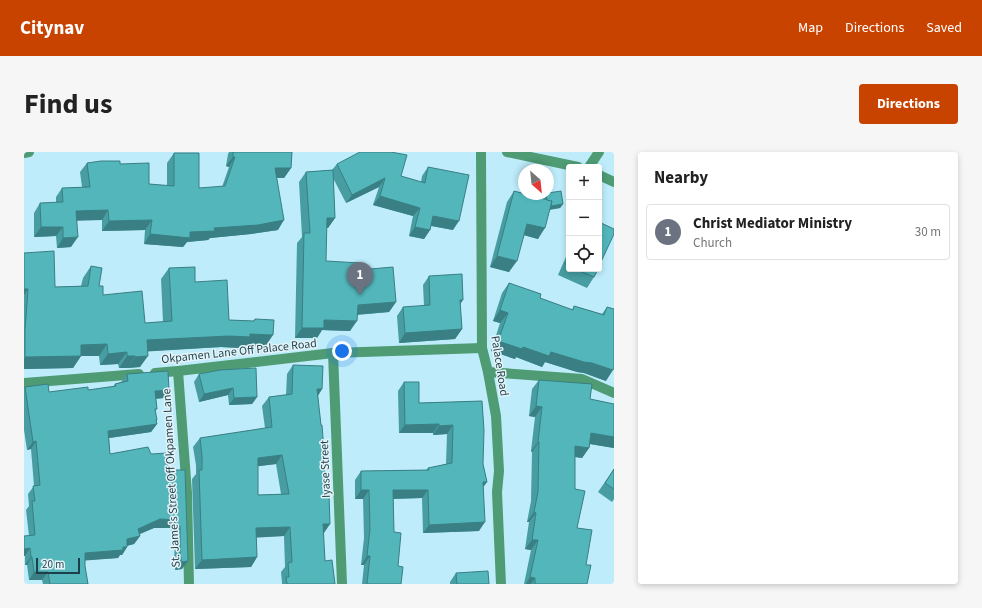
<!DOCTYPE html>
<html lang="en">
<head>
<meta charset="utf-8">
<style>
  :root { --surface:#fff; --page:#f6f6f6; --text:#222; --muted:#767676; --line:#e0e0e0; --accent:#c94300 }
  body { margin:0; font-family:"Source Sans 3",sans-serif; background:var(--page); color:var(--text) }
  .controls { position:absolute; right:12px; top:12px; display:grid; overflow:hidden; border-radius:4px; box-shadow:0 2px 6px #0003 }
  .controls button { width:36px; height:36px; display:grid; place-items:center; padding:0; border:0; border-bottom:1px solid var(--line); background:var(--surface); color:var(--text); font:20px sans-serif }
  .compass { position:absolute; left:494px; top:12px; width:36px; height:36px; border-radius:50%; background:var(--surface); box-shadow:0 2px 6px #0003; rotate:153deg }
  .scale { position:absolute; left:12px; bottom:10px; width:44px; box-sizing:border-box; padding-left:4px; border:2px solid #1d3f49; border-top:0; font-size:11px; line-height:14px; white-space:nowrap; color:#1d3f49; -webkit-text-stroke:3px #e4f3f8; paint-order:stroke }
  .you { position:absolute; left:318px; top:199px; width:14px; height:14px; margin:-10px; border:3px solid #fff; border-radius:50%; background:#1a73e8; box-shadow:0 0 0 6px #1a73e833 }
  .badge { display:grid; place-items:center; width:26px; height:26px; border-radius:50%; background:var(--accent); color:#fff; font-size:13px; font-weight:700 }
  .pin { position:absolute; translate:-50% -33px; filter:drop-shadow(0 1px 2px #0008) }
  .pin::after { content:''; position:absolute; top:21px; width:14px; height:12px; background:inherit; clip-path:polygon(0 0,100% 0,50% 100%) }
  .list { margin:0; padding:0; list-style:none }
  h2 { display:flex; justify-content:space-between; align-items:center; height:52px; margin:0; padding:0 16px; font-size:17px }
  h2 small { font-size:13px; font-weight:400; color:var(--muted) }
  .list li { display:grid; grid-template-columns:26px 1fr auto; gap:12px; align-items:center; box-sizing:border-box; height:56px; margin:0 8px 8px; padding:0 8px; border:1px solid var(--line); border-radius:4px }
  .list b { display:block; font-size:15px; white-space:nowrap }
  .list p { margin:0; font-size:13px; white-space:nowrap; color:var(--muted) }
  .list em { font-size:13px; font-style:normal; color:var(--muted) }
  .icon { flex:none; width:22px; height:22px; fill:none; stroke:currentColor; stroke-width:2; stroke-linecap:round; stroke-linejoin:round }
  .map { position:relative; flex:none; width:590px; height:432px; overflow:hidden; border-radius:4px }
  header { display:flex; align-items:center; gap:24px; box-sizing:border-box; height:56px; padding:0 20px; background:var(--accent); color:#fff }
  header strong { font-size:19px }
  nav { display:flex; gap:22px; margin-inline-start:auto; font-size:14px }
  .intro { display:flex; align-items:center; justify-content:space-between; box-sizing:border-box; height:96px; padding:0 24px }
  h1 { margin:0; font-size:28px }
  .button { padding:10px 18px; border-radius:4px; background:var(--accent); color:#fff; font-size:14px; font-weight:700 }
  main { display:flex; gap:24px; padding:0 24px }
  aside { flex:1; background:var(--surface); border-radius:4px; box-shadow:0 2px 6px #0003 }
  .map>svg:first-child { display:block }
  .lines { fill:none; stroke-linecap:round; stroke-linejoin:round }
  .minor { stroke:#4e9b74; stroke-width:10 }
  .wall { fill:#479da1; fill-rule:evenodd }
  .shaded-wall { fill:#397f83 }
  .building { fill:#52b6bb; stroke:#397f83; fill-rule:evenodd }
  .labels { text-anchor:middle; stroke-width:3; stroke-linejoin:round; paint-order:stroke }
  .street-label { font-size:12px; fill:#1d3f49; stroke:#e4f3f8 }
</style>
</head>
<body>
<header>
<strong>Citynav</strong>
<nav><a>Map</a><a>Directions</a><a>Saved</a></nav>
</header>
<div class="intro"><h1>Find us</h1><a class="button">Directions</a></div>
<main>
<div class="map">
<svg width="590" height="432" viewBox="0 0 590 432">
  <rect width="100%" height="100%" fill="#beecfb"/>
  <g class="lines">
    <g class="minor">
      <path d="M 457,0 L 458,196 L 464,220 L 472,264 L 475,319 L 473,340 L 477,432"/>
      <path d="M 483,0 L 554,15"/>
      <path d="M 0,1 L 5,0"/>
      <path d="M 565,15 L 575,0"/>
      <path d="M 575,23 L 590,30"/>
      <path d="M 309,201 L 318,432"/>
      <path d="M 154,219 L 163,341 L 165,432"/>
      <path d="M 464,220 L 558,227 L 590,241"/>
      <path d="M 131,221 L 154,219 L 309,201 L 458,196"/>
      <path d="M 0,231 L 115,222"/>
    </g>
  </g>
  <g class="wall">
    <path d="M 205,0 L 268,0 L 267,16 L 260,26 L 253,26 L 254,78 L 227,82 L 186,86 L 184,88 L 163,90 L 159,95 L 120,92 L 121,78 L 78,79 L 78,68 L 53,68 L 47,95 L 33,96 L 32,84 L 10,85 L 10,61 L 16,51 L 32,51 L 32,45 L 38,36 L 58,35 L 56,20 L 63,11 L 96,12 L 125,32 L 143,34 L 143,11 L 150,1 L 175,36 L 198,35 L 205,15 L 202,14 L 204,2 Z"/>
    <path d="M 313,12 L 377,24 L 397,30 L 398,24 L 404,15 L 429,78 L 407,74 L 406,78 L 400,87 L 385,84 L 389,64 L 349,53 L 355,35 L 322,51 L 309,26 L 311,66 L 304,76 L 302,76 L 302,109 L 335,118 L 372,150 L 365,160 L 333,163 L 326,179 L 298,178 L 293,186 L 271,186 L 273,91 L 278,85 L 275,30 L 282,20 L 308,18 Z"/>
    <path d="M 490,39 L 520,47 L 519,45 L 521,42 L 524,42 L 539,52 L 536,56 L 526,58 L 514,87 L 500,83 L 485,120 L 466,115 L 483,50 Z"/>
    <path d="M 545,98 L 545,117 L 574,117 L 570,125 L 563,136 L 534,123 Z"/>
    <path d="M 0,101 L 31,135 L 57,134 L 59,126 L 67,114 L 79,143 L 121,171 L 139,170 L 137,127 L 145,116 L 171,130 L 205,168 L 229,169 L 231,167 L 241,195 L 220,193 L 217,196 L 197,195 L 124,199 L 116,215 L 103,216 L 95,216 L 94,212 L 76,213 L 75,204 L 57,204 L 49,216 L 0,217 Z"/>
    <path d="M 405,124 L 436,152 L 438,177 L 431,187 L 375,191 L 373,164 L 379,155 L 400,154 L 399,133 Z"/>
    <path d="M 485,131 L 516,146 L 548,158 L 550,154 L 578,162 L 583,155 L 582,229 L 560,221 L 553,220 L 521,210 L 518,215 L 492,205 L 491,207 L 467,199 L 476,171 L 469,169 L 478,141 Z"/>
    <path d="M 269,213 L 298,237 L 294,244 L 298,303 L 306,372 L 299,381 L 301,409 L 311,432 L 258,432 L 258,431 L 257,420 L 261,415 L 260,384 L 232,385 L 233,405 L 227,415 L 171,417 L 168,327 L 172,322 L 172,313 L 169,295 L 176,286 L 241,276 L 238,254 L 245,245 L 262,243 L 263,222 ZM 252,312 L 257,342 L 234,343 L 234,314 Z"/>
    <path d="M 103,222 L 140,246 L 132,247 L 133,257 L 131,259 L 133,268 L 132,270 L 133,272 L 127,280 L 85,286 L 86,302 L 127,302 L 144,318 L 161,318 L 158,417 L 151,418 L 151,413 L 150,413 L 151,382 L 147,382 L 147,376 L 130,376 L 115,382 L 116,384 L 110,392 L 103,394 L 103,395 L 98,403 L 96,403 L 94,406 L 61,408 L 61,414 L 64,432 L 19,432 L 18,428 L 5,428 L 3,413 L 1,413 L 1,404 L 5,384 L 2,358 L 5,354 L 4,342 L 10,334 L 7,297 L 3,298 L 0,278 L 0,236 L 1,235 L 25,240 L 64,238 L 89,235 L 91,232 L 97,230 Z"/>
    <path d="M 175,222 L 233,245 L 228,252 L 205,253 L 204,243 L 175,250 L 170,230 Z"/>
    <path d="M 515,228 L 566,247 L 590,252 L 590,296 L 566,292 L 565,296 L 558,306 L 551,305 L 551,337 L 553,376 L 562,413 L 563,432 L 500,432 L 507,398 L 501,397 L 505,370 L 503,370 L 507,349 L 508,300 L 507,299 L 511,265 L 505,264 L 508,237 Z"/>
    <path d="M 380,230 L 395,251 L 458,249 L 459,312 L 463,330 L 459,335 L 455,379 L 399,381 L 398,346 L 369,347 L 370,380 L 374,414 L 377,432 L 338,432 L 340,413 L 337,413 L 340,386 L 339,347 L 331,347 L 331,328 L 337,319 L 402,318 L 404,316 L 422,312 L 423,282 L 409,283 L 409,281 L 375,281 L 374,239 Z"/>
    <path d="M 590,317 L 590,347 L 588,350 L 574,340 Z"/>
    <path d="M 432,421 L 465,432 L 426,432 L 426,430 Z"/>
  </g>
  <g class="shaded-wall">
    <path d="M 209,5 L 211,5 L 205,15 L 202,14 Z"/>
    <path d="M 251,16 L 267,16 L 260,26 L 245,25 Z"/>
    <path d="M 361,26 L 355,35 L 322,51 L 328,43 Z"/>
    <path d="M 356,44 L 396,56 L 389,64 L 349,53 Z"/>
    <path d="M 539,52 L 536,56 L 521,58 L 524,55 Z"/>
    <path d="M 84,58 L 78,68 L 45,69 L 52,59 Z"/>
    <path d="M 409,64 L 435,69 L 429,78 L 403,73 Z"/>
    <path d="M 303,66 L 311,66 L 304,76 L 296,76 Z"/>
    <path d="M 128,68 L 121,78 L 78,79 L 85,69 Z"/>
    <path d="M 260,68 L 254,78 L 227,82 L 186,86 L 184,88 L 163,90 L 159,95 L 120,92 L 126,82 L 166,80 L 190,76 Z"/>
    <path d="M 503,72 L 521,76 L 514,87 L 496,82 Z"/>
    <path d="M 17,75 L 39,75 L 32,84 L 10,85 Z"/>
    <path d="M 391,75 L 406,78 L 400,87 L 385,84 Z"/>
    <path d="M 54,85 L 47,95 L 33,96 L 39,86 Z"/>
    <path d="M 473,104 L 493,109 L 485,120 L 466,115 Z"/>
    <path d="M 0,137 L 4,137 L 0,143 Z"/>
    <path d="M 436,148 L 439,148 L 433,157 Z"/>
    <path d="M 372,150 L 365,160 L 327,163 L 334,153 Z"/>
    <path d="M 476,158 L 484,161 L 476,171 L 469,169 Z"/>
    <path d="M 300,168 L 333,169 L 326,179 L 298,178 L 293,186 L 271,186 L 278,176 Z"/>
    <path d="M 438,177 L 431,187 L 375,191 L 381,181 Z"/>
    <path d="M 226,182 L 249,183 L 241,195 L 220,193 L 217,196 L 197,195 L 115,200 L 123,188 Z"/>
    <path d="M 474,189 L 499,195 L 527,200 L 568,211 L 589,218 L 582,229 L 560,221 L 553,220 L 521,210 L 518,215 L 492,205 L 491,207 L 467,199 Z"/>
    <path d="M 83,192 L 75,204 L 49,204 L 57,193 Z"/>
    <path d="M 103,200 L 94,212 L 76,213 L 84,202 Z"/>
    <path d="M 57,204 L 49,216 L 0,217 L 0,207 L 1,205 Z"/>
    <path d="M 103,204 L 111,204 L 103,216 L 95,216 Z"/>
    <path d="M 124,204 L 116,215 L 103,216 L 111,205 Z"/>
    <path d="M 209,236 L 204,243 L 175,250 L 180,242 Z"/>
    <path d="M 293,237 L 298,237 L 292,246 Z"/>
    <path d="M 145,238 L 140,246 L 125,247 L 131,239 Z"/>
    <path d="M 233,245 L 228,252 L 205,253 L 210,246 Z"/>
    <path d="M 512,254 L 518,255 L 511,265 L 505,264 Z"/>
    <path d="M 132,268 L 133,268 L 130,273 L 133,272 L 127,280 L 78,287 L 84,279 Z"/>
    <path d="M 415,272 L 409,281 L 375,281 L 381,273 Z"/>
    <path d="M 429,273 L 423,282 L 409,283 L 415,274 Z"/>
    <path d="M 567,281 L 590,285 L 590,296 L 560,291 Z"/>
    <path d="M 12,289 L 7,297 L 3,298 L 9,290 Z"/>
    <path d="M 514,290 L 515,290 L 508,300 L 507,299 Z"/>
    <path d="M 551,294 L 565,296 L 558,306 L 545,304 Z"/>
    <path d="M 258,303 L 252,312 L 228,315 L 234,306 Z"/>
    <path d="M 459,330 L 463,330 L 457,338 Z"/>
    <path d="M 337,338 L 345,338 L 339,347 L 331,347 Z"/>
    <path d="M 369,338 L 404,338 L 398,346 L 363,347 Z"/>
    <path d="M 510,360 L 512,361 L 505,370 L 503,370 Z"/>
    <path d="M 136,367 L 153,368 L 147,376 L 130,376 L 109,385 L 114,377 Z"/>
    <path d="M 461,370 L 455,379 L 399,381 L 405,373 Z"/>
    <path d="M 299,372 L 306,372 L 300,381 L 292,381 Z"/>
    <path d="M 153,374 L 156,374 L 151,382 L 147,382 Z"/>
    <path d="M 266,375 L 260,384 L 226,386 L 232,376 Z"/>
    <path d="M 116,384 L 110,392 L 97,395 L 103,387 Z"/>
    <path d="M 508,388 L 514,388 L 507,398 L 501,397 Z"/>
    <path d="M 103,395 L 98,403 L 96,403 L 94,406 L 55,409 L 61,401 Z"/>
    <path d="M 6,396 L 1,404 L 0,404 L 0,397 Z"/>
    <path d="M 343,404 L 346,404 L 340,413 L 337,413 Z"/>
    <path d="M 7,405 L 8,405 L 3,413 L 1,413 Z"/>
    <path d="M 156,405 L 157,405 L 151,413 L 150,413 Z"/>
    <path d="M 233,405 L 227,415 L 171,417 L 178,408 Z"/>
    <path d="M 164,409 L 158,417 L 151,418 L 157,410 Z"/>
    <path d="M 10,420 L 24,420 L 18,428 L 5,428 Z"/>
    <path d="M 506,425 L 511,426 L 507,432 L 502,432 Z"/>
  </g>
  <g class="building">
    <path d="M 209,0 L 268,0 L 267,16 L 251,16 L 260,68 L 234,73 L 190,76 L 191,79 L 166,80 L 166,86 L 126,82 L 128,68 L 85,69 L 84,58 L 52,59 L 54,85 L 39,86 L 39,75 L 17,75 L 16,51 L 39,50 L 38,36 L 66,35 L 63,11 L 77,9 L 96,9 L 96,12 L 125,11 L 125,32 L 150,34 L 150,1 L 175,1 L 175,36 L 201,34 L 211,5 L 209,5 Z"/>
    <path d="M 336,0 L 367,0 L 383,3 L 377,24 L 401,31 L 404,15 L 445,23 L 435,69 L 409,64 L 406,78 L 391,75 L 396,56 L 356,44 L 361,26 L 328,43 L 313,12 Z"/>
    <path d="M 309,18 L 311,66 L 303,66 L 302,109 L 336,111 L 335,118 L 369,115 L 372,150 L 334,153 L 333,169 L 300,168 L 300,176 L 278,176 L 280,81 L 286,81 L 282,20 Z"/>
    <path d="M 490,39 L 528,49 L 521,76 L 503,72 L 493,109 L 473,104 Z"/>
    <path d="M 537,39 L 539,52 L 527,54 L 528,49 L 523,48 L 522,42 L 524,42 L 524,41 Z"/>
    <path d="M 575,70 L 590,77 L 590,82 L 575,114 Z"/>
    <path d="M 30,99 L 31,135 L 64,134 L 67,114 L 78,116 L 75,134 L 79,134 L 79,143 L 118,139 L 121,171 L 148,169 L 145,116 L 171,115 L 171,130 L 203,128 L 205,168 L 230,169 L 231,167 L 250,168 L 249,183 L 226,182 L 226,185 L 205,184 L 123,188 L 124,204 L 111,205 L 111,204 L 103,204 L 103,200 L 84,202 L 83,192 L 57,193 L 57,204 L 1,205 L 1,179 L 4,137 L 0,137 L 0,101 Z"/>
    <path d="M 545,104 L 545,114 L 541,112 Z"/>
    <path d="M 551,117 L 574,117 L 570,125 Z"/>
    <path d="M 438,122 L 439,148 L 436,148 L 438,177 L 381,181 L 379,155 L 406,153 L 405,124 Z"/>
    <path d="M 485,131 L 517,142 L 516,146 L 549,158 L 550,154 L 580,163 L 583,155 L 590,157 L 590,216 L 589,218 L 568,211 L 560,210 L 527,200 L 525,204 L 499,195 L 498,197 L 474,189 L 484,161 L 476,158 Z"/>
    <path d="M 269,213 L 299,214 L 298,237 L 293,237 L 297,273 L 298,273 L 300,299 L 297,299 L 305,342 L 306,372 L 299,372 L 301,409 L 308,408 L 311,432 L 263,432 L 262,425 L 265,425 L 264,411 L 268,410 L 266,375 L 232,376 L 233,405 L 178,408 L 175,318 L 178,318 L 178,304 L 176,286 L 248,275 L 245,245 L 268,242 ZM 258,303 L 265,342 L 234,343 L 234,306 Z"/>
    <path d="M 232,216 L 233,245 L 210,246 L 209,236 L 180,242 L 175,222 L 196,218 Z"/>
    <path d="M 144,219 L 145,238 L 131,239 L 133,257 L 131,257 L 133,268 L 132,268 L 133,272 L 84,279 L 86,302 L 124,295 L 127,302 L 143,301 L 144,318 L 161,318 L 164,409 L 157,410 L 157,405 L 156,405 L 156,374 L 153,374 L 153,368 L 136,367 L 114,377 L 116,384 L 103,387 L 103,395 L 99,395 L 99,398 L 61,401 L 61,414 L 64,432 L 26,432 L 24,420 L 10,420 L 8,405 L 7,405 L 6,396 L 0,397 L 0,384 L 11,383 L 8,349 L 11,349 L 9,334 L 16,333 L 12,289 L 9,290 L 1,235 L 24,232 L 25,240 L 64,235 L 64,238 L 92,234 L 91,232 L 104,229 L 103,222 Z"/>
    <path d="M 515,228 L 568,232 L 566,247 L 590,252 L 590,285 L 567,281 L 565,296 L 551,294 L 551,337 L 561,339 L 553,376 L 568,378 L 562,413 L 567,413 L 563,432 L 511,432 L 511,426 L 506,425 L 514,388 L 508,388 L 512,361 L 510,360 L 514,340 L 515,290 L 514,290 L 518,255 L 512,254 Z"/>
    <path d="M 380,230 L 395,230 L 395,251 L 458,249 L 460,278 L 459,312 L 463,330 L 459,330 L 461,370 L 405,373 L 404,338 L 369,338 L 370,380 L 377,381 L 374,414 L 379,415 L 377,432 L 343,432 L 346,404 L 343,404 L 346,377 L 345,338 L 337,338 L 337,319 L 405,318 L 404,316 L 428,311 L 429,273 L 415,274 L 415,272 L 381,273 Z"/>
    <path d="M 590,317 L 590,337 L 581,331 Z"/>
    <path d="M 464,419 L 465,432 L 433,432 L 432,421 Z"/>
  </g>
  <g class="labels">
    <g class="street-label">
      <text transform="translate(215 199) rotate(-6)" y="4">Okpamen Lane Off Palace Road</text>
      <text transform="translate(476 214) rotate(81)" y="4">Palace Road</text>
      <text transform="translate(301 317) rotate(-92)" y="4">Iyase Street</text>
      <text transform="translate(147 326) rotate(-93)" y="4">St. Jame's Street Off Okpamen Lane</text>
    </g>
  </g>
</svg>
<div class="controls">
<button>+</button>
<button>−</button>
<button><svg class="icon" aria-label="locate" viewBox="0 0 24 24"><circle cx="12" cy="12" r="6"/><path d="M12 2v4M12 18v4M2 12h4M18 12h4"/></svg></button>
</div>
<svg class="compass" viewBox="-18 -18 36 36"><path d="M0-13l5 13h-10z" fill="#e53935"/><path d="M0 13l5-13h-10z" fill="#767676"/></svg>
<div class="scale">20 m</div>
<div class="you"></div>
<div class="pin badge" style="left:336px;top:143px;background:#6b7280">1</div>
</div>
<aside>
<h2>Nearby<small></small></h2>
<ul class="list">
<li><span class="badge" style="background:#6b7280">1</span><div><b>Christ Mediator Ministry</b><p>Church</p></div><em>30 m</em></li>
</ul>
</aside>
</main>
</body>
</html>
